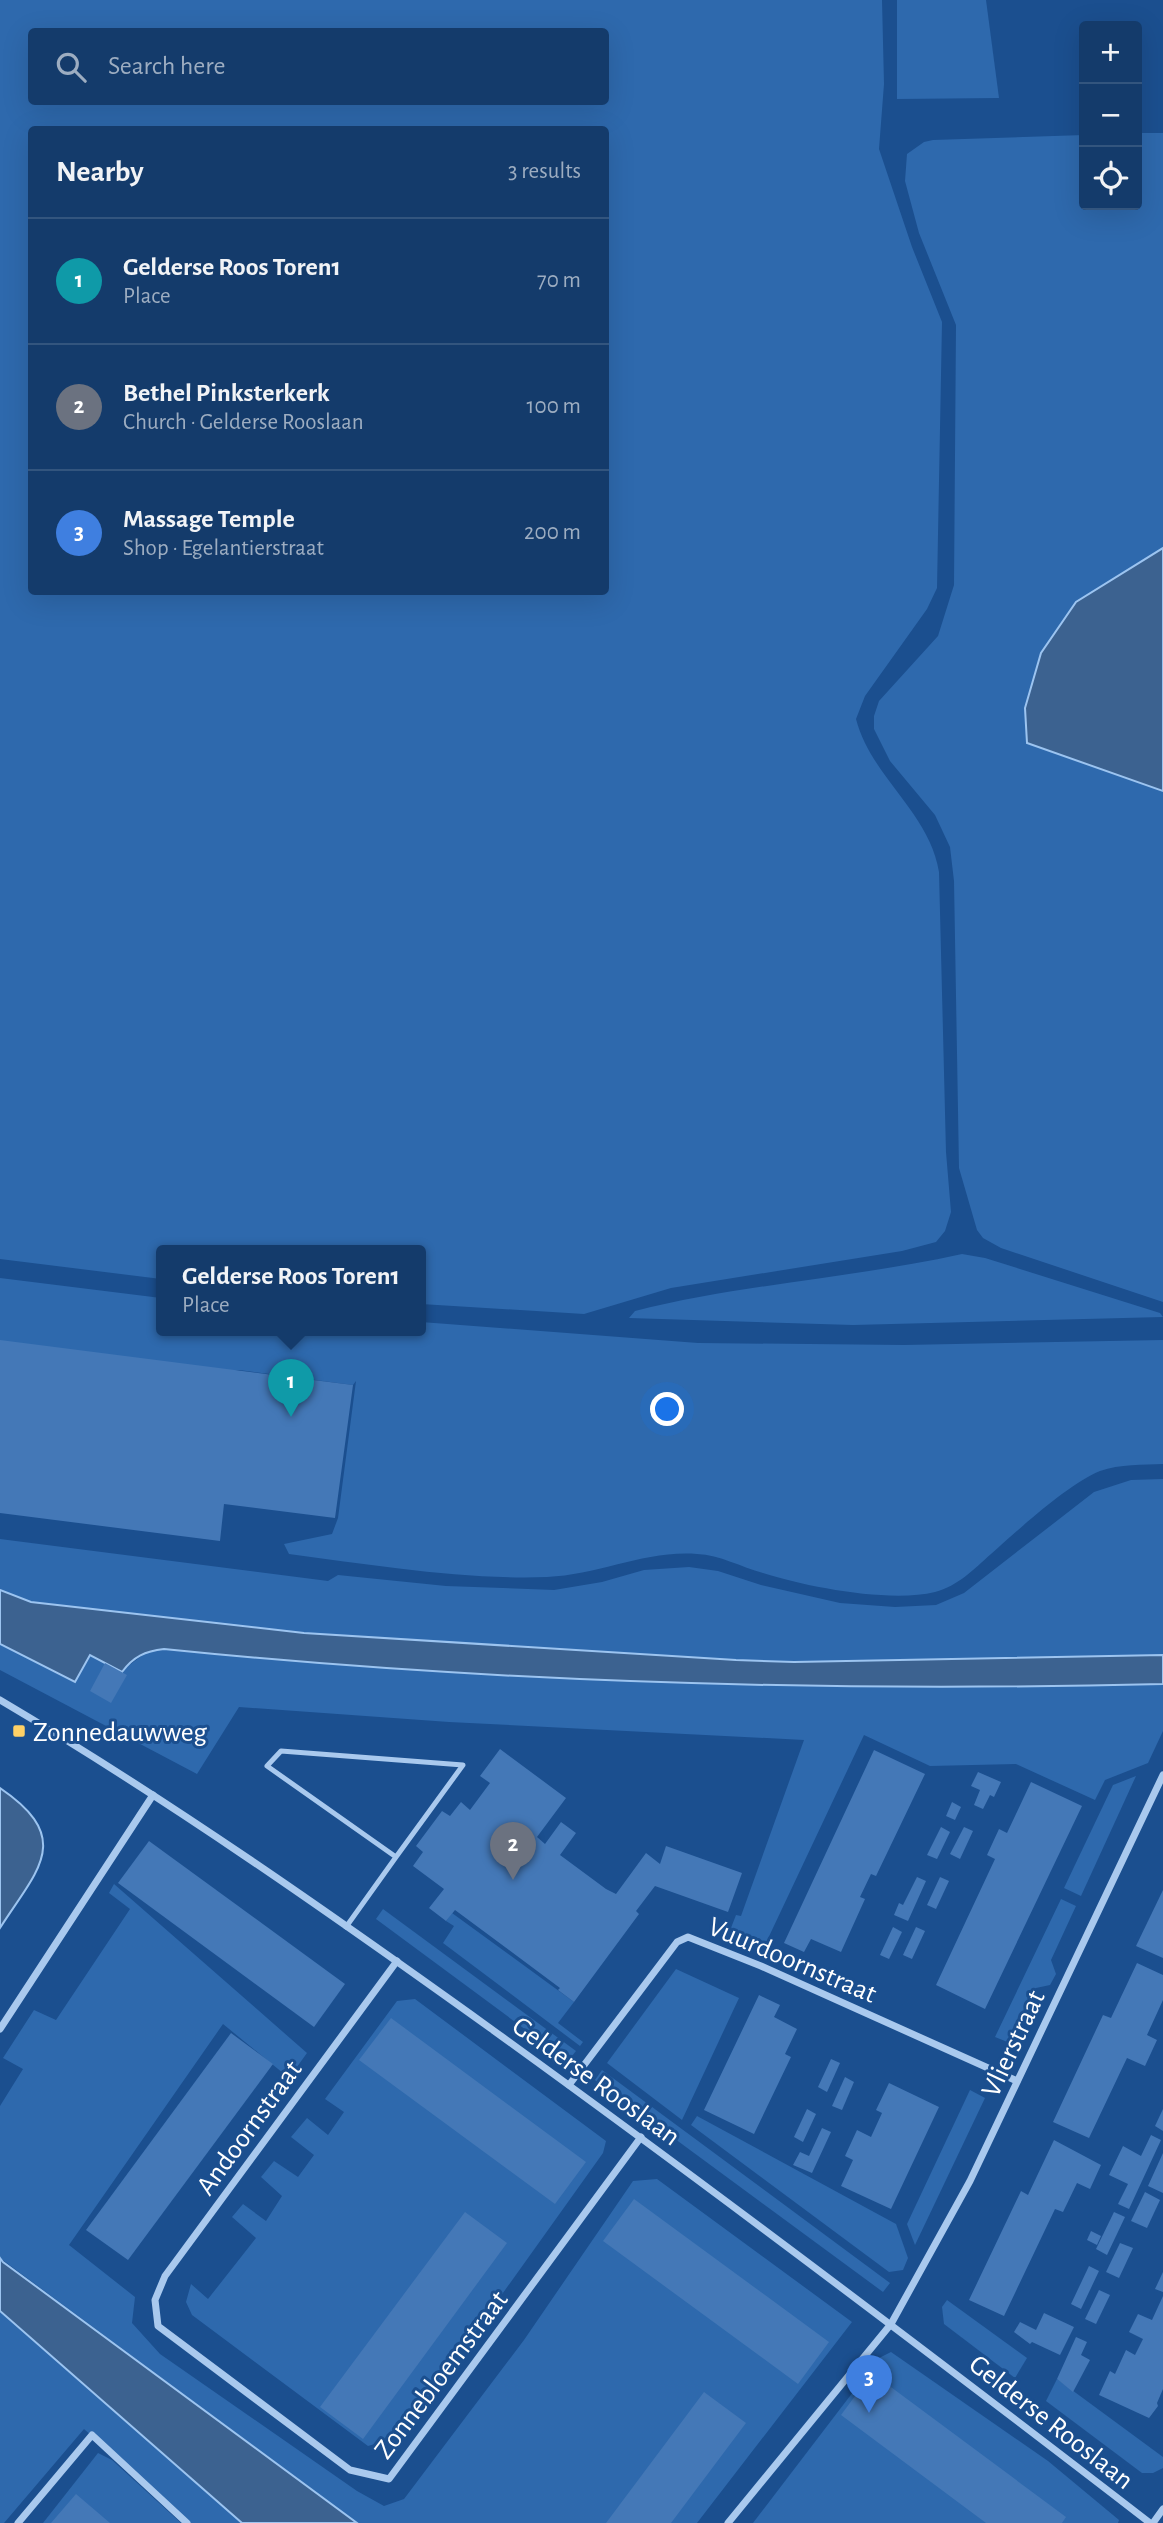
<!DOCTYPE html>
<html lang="en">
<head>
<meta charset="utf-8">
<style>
  :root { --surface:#143b6b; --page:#214673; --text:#f1f3f6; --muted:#9dadc1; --line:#33557e; --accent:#ffd166 }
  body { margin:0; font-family:"Alegreya Sans",sans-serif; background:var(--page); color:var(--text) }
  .controls { position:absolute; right:21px; top:21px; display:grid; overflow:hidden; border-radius:7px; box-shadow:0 7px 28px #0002 }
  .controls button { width:63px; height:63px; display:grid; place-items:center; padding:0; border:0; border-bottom:2px solid var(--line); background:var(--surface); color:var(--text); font:35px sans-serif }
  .you { position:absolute; left:668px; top:1410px; width:24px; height:24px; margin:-18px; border:5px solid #fff; border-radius:50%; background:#1a73e8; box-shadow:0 0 0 10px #1a73e833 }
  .badge { display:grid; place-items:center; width:46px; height:46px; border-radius:50%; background:var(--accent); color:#fff; font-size:23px; font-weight:700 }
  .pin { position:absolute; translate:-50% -58px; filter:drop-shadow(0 2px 4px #0008) }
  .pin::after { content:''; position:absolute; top:37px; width:24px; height:21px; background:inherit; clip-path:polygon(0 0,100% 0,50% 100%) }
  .popup { position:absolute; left:156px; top:1245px; width:270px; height:91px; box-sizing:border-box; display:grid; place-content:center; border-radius:7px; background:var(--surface); filter:drop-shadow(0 2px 5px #0005); font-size:23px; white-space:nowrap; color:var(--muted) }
  .popup b { font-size:26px; color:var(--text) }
  .popup::after { content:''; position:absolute; left:50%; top:100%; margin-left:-14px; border:14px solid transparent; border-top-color:var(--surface) }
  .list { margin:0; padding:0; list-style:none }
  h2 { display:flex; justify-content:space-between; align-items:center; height:91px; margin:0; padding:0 28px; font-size:30px }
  h2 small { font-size:23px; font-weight:400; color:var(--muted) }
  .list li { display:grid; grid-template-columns:46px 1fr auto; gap:21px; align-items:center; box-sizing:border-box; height:126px; padding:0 28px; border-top:2px solid var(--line) }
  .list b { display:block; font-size:26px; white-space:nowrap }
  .list p { margin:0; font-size:23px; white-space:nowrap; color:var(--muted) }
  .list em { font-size:23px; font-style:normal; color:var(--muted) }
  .icon { flex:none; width:38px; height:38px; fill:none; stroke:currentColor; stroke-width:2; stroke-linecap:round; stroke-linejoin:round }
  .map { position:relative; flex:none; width:1163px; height:2523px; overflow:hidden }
  .search { position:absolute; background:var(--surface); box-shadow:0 7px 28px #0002; left:28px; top:28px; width:581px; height:77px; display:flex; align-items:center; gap:18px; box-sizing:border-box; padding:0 24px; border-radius:7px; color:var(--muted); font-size:26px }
  .panel { position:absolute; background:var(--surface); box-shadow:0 7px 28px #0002; left:28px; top:126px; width:581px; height:469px; border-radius:7px }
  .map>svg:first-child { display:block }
  .green { fill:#2e69ad; fill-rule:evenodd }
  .water { fill:#3c6290; stroke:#9cc4f0; stroke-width:2 }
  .building { fill:#4478b7 }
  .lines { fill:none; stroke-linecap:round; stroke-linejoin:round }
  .lane { stroke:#a9c9ee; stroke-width:5 }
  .street { stroke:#a9c9ee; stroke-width:7 }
  .poi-dot { fill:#ffd166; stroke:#1b4f8f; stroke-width:2.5 }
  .labels { text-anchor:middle; stroke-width:6; stroke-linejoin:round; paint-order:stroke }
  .poi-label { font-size:28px; fill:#fff; stroke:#1b4f8f; text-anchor:start }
  .street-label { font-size:28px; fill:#fff; stroke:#1b4f8f }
</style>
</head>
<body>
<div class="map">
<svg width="1163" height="2523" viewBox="0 0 1163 2523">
  <rect width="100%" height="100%" fill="#1b4f8f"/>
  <g class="green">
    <path d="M 0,0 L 882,0 L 884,84 L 879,149 L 912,247 L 942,322 L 937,588 L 927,609 L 865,696 L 856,719 C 871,777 930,813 939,872 L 946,1152 L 951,1212 L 945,1231 L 936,1242 L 902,1251 L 671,1288 L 584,1314 L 421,1304 L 420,1251 L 162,1251 L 161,1279 L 0,1259 ZM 32,32 L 606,32 L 606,102 L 32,102 ZM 32,130 L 606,130 L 606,592 L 32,592 Z"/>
    <path d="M 897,0 L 986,0 L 999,98 L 897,99 Z"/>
    <path d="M 1137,133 L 1163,133 L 1163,548 L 1076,602 L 1028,743 L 1163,791 L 1163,1302 L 1001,1248 L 983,1238 L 977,1230 L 959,1168 L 954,881 L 950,847 L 935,815 L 890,761 L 874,729 L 874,716 L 879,701 L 938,636 L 954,585 L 956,325 L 919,233 L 905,181 L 907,154 L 924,142 L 933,140 L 1084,135 L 1084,205 L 1137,205 Z"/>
    <path d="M 962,1254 L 985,1258 L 1160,1313 L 1163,1317 L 853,1325 L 629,1318 L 635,1311 C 742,1284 854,1278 962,1254 Z"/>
    <path d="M 0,1278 L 161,1298 L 162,1331 L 420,1331 L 421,1322 L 698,1343 L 904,1345 L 1163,1340 L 1163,1464 C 1143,1465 1120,1464 1100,1471 C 1068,1484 1018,1530 991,1554 C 974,1569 958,1586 935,1592 C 890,1603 807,1587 763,1573 C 741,1567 720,1555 697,1554 C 645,1550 599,1575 547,1577 C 461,1580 374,1565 289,1554 L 284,1544 L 332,1534 L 338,1518 L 356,1381 L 353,1385 L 239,1370 L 0,1403 Z"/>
    <path d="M 1163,1479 L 1163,1655 L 794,1662 L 736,1660 L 304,1633 L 31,1602 L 0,1590 L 0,1539 L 328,1581 L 338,1575 L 446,1586 L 554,1590 L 602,1582 L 644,1570 L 689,1567 L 718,1571 L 761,1585 L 840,1603 L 895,1607 L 936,1605 L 964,1593 L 1094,1492 L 1131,1480 Z"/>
    <path d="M 0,1644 L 75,1682 L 90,1654 L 123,1670 L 149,1650 L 164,1649 C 496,1683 829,1692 1163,1684 L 1163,1731 L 1148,1763 L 1105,1780 L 1095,1800 L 1016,1764 L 930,1766 L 864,1735 L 764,1947 L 729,1933 L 736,1915 L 741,1916 L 804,1740 L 449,1722 L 239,1707 L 197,1774 L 0,1670 Z"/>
    <path d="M 1136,1776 L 1081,1896 L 1064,1888 L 1113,1785 Z"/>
    <path d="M 114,1884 L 307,2053 L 289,2078 L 223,2024 L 69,2245 L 135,2297 L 132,2323 L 160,2354 L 357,2491 L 384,2506 L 404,2499 L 524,2340 L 633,2181 L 657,2179 L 852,2322 L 697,2523 L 357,2523 L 0,2258 L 0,2106 L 23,2069 L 3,2058 L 34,2010 L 56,2020 L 130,1909 L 109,1893 Z"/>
    <path d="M 1061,1899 L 1076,1906 L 1051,1960 L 1056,1974 L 1050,1985 L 1036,1988 L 1010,2043 L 995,2037 Z"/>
    <path d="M 383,1909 L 576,2051 L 568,2061 L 376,1919 Z"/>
    <path d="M 452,1913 L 574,2002 L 558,2023 L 583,2042 L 580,2046 L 443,1943 L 454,1926 L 446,1921 Z"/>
    <path d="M 676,1969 L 739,1998 L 682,2120 L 607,2063 Z"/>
    <path d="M 415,1999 L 606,2141 L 603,2153 L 410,2423 L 392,2439 L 368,2446 L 192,2315 L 186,2302 L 191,2284 L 208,2299 L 256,2238 L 232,2217 L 243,2204 L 266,2221 L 282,2196 L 261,2177 L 274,2161 L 298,2177 L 314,2155 L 291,2137 L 307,2118 L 328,2135 L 344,2112 L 325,2099 L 397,2001 Z"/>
    <path d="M 602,2070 L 890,2283 L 883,2292 L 595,2080 Z"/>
    <path d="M 970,2090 L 985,2098 L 915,2245 L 907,2224 Z"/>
    <path d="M 697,2116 L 896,2224 L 908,2258 L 903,2270 L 889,2272 L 691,2125 Z"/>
    <path d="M 947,2300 L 1027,2358 L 1015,2378 L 944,2324 L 942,2307 Z"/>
    <path d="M 0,2311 L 242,2523 L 190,2523 L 84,2429 L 4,2523 L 0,2523 Z"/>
    <path d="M 891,2352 L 1048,2461 L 1119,2520 L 1118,2523 L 753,2523 L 879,2358 Z"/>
    <path d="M 1057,2379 L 1163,2457 L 1163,2468 L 1153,2473 L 1142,2473 L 1046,2401 Z"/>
    <path d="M 98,2453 L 112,2460 L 181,2523 L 43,2523 Z"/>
  </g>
  <g class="water">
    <path d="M 1163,548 L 1163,791 L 1027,743 L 1025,708 L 1041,653 L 1076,602 Z"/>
    <path d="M 0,1590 L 31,1602 L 304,1633 L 736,1660 L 794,1662 L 1163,1655 L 1163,1684 C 829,1692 496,1683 164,1649 C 145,1651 133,1657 122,1672 L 90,1655 L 75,1682 L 0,1644 Z"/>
    <path d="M 0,1788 C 75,1839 37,1870 0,1928 Z"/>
    <path d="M 0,2258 L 3,2262 L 357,2523 L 242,2523 L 0,2311 Z"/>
  </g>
  <g class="building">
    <path d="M 0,1340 L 353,1385 L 335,1518 L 224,1504 L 220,1541 L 0,1513 Z"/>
    <path d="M 105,1663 L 127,1675 L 111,1703 L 90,1691 Z"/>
    <path d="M 500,1749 L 566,1798 L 537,1837 L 545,1844 L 561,1822 L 576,1833 L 560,1855 L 606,1889 L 616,1894 L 646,1853 L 660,1864 L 666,1846 L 742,1873 L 728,1912 L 655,1886 L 636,1911 L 639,1914 L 574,2002 L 558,1990 L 560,1988 L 455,1910 L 446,1921 L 429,1908 L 444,1889 L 413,1866 L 423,1852 L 416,1846 L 442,1811 L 450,1816 L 461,1802 L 470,1810 L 490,1783 L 480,1776 Z"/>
    <path d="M 874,1750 L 925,1774 L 876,1876 L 871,1874 L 860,1897 L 865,1899 L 841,1952 L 811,1939 L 804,1952 L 784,1943 Z"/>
    <path d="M 978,1772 L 1001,1782 L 994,1797 L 990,1795 L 983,1809 L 974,1805 L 980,1790 L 971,1786 Z"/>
    <path d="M 1031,1782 L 1082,1806 L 985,2009 L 936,1985 L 995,1859 L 987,1855 L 999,1829 L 1007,1833 Z"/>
    <path d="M 952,1802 L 961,1807 L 955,1820 L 946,1816 Z"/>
    <path d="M 941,1827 L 950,1832 L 937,1859 L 927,1855 Z"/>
    <path d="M 964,1827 L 973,1831 L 960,1859 L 950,1854 Z"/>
    <path d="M 149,1841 L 345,1984 L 314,2027 L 118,1883 Z"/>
    <path d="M 917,1877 L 926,1881 L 908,1921 L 894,1915 L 899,1903 L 903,1905 Z"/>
    <path d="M 940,1877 L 949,1881 L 936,1909 L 927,1905 Z"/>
    <path d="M 1163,1890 L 1163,1958 L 1136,1946 Z"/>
    <path d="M 893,1927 L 902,1932 L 889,1959 L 880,1955 Z"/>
    <path d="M 916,1927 L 925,1931 L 912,1959 L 903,1955 Z"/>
    <path d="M 1137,1963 L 1163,1975 L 1163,2000 L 1147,2035 L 1157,2040 L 1145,2066 L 1127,2058 L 1089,2138 L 1053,2122 L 1103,2015 L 1111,2018 Z"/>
    <path d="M 759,1995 L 780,2005 L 774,2017 L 797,2029 L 785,2054 L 791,2057 L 754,2134 L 704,2110 Z"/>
    <path d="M 391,2018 L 586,2162 L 555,2204 L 359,2060 Z"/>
    <path d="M 231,2033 L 273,2064 L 128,2260 L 86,2230 Z"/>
    <path d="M 831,2059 L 840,2063 L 827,2092 L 818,2087 Z"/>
    <path d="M 845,2077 L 854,2082 L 842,2110 L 832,2106 Z"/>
    <path d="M 889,2083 L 939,2107 L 891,2209 L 841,2186 L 853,2160 L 845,2156 L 857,2130 L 871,2137 L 882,2113 L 876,2110 Z"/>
    <path d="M 807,2109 L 816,2114 L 803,2142 L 794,2137 Z"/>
    <path d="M 1163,2109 L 1163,2131 L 1155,2126 Z"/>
    <path d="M 822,2128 L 831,2132 L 812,2173 L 793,2165 L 800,2152 L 809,2156 Z"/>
    <path d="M 1151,2135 L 1161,2140 L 1129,2209 L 1118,2204 L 1128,2184 L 1109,2175 L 1123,2146 L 1141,2156 Z"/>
    <path d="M 1054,2140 L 1101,2165 L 1090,2189 L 1077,2183 L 1063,2212 L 1055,2209 L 1004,2316 L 969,2300 L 1021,2191 L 1028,2195 Z"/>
    <path d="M 1163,2153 L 1163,2193 L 1148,2186 Z"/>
    <path d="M 1145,2192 L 1160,2200 L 1147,2228 L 1131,2221 Z"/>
    <path d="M 634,2199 L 829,2342 L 798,2384 L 603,2241 Z"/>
    <path d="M 465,2212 L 507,2243 L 363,2439 L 320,2407 Z"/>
    <path d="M 1114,2212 L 1125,2217 L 1107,2255 L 1096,2249 Z"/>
    <path d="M 1091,2231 L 1101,2236 L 1097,2245 L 1087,2240 Z"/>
    <path d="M 1120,2243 L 1133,2248 L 1119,2278 L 1106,2272 Z"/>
    <path d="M 1089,2266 L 1099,2271 L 1081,2309 L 1071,2304 Z"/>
    <path d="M 1163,2272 L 1163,2292 L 1155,2289 Z"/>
    <path d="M 1099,2290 L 1110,2295 L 1096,2324 L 1085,2319 Z"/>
    <path d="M 1163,2296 L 1163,2389 L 1157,2403 L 1158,2406 L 1149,2418 L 1099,2395 L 1110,2371 L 1115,2374 L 1126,2350 L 1135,2355 L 1143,2339 L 1129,2332 L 1138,2314 L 1152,2320 Z"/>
    <path d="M 1044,2313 L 1074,2327 L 1060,2355 L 1032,2342 L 1030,2344 L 1014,2332 L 1020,2322 L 1036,2330 Z"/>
    <path d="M 1076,2337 L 1087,2342 L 1081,2355 L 1090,2360 L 1073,2392 L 1057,2379 Z"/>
    <path d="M 872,2373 L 1066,2517 L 1062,2523 L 986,2523 L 841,2415 Z"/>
    <path d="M 704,2392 L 746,2423 L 671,2523 L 606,2523 Z"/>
    <path d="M 76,2494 L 110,2523 L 51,2523 Z"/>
  </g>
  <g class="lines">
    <path class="lane" d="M 346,1927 L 396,1857 L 267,1766 L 281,1751 L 463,1765 L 396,1857"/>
    <g class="street">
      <path d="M 0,1700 C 169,1800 331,1914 490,2028 C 713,2189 932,2355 1150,2523"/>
      <path d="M 397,1961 L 165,2276 L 155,2300 L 158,2326 L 350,2470 L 389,2479 L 641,2137"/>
      <path d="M 0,2029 L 153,1795"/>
      <path d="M 569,2085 L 677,1942 L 688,1937 L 761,1966 L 1017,2081"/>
      <path d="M 18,2523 L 92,2435 L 187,2523"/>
      <path d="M 728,2523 L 891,2324 L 970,2181 L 1163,1775"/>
      <path d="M 1153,2523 L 1163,2509"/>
    </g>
  </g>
  <rect class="poi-dot" x="12" y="1724" width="14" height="14" rx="3.5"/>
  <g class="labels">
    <g class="poi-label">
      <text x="33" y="1741">Zonnedauwweg</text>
    </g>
    <g class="street-label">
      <text transform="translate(793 1959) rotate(23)" y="10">Vuurdoornstraat</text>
      <text transform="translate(1012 2043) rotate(-65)" y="10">Vlierstraat</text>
      <text transform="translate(597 2080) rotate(36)" y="10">Gelderse Rooslaan</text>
      <text transform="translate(248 2127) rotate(-54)" y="10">Andoornstraat</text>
      <text transform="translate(440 2374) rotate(-53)" y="10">Zonnebloemstraat</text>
      <text transform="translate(1052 2421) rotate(38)" y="10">Gelderse Rooslaan</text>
    </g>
  </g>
</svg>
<div class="controls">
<button>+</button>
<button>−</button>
<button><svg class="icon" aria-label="locate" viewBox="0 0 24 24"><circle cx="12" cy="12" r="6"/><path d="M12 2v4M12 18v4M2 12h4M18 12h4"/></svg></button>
</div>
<div class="you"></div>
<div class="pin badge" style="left:291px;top:1417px;background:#0f9aa8">1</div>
<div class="popup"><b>Gelderse Roos Toren1</b>Place</div>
<div class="pin badge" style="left:513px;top:1880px;background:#6b7280">2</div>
<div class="pin badge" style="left:869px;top:2413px;background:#3f7fe0">3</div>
<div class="search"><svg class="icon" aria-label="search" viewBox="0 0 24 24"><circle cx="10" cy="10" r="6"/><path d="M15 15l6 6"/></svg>Search here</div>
<section class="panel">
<h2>Nearby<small>3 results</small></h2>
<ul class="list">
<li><span class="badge" style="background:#0f9aa8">1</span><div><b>Gelderse Roos Toren1</b><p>Place</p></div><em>70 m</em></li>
<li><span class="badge" style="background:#6b7280">2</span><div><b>Bethel Pinksterkerk</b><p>Church · Gelderse Rooslaan</p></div><em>100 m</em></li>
<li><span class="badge" style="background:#3f7fe0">3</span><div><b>Massage Temple</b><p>Shop · Egelantierstraat</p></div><em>200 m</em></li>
</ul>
</section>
</div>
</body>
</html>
